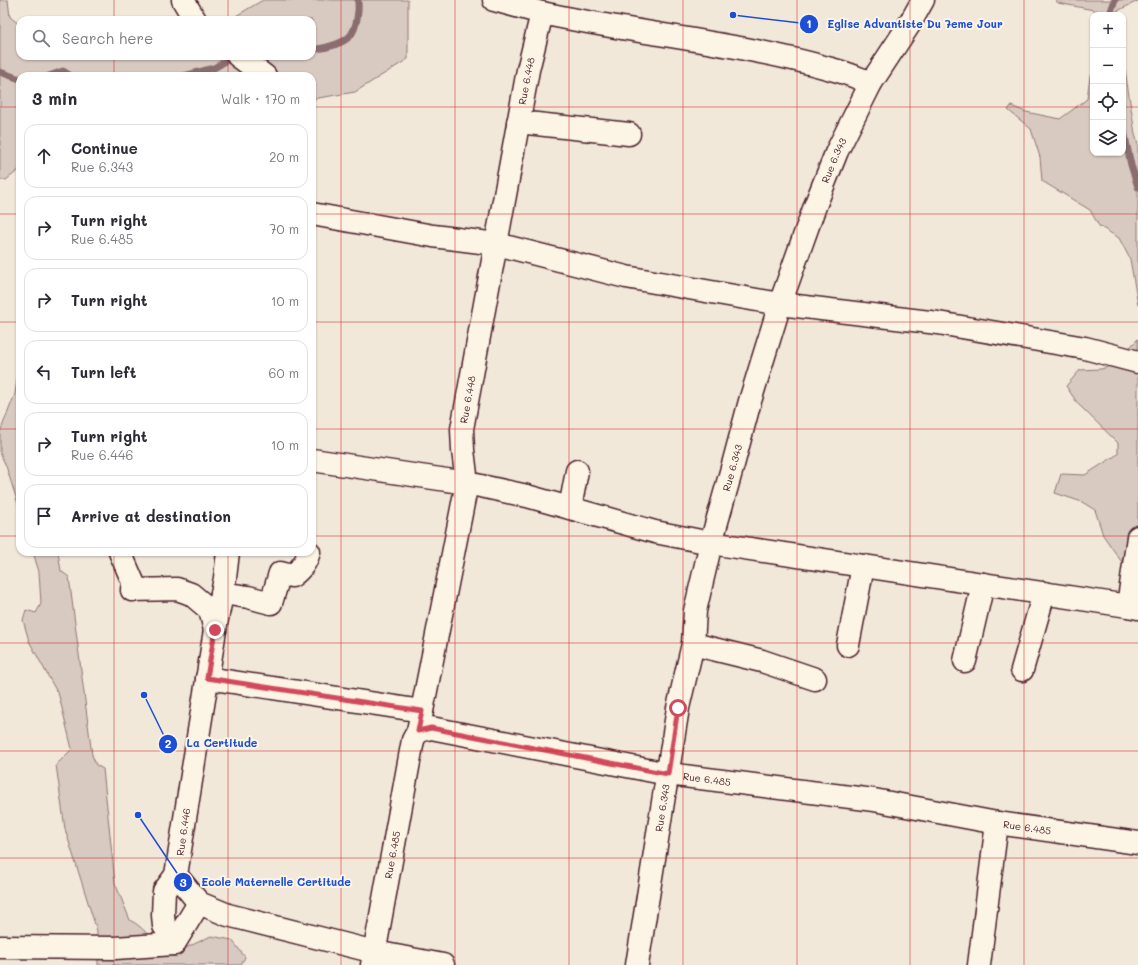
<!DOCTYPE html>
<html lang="en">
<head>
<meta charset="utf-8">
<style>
  :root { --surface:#fff; --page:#f2f2f3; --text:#2b2b33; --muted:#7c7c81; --line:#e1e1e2 }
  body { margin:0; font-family:Mali,sans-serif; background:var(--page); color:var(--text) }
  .controls { position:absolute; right:12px; top:12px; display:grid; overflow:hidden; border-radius:8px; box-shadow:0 1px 3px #0004 }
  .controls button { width:36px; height:36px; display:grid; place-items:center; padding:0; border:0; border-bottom:1px solid var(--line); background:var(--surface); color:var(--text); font:20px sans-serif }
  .stop { position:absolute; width:12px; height:12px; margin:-9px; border:3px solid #d1495b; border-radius:50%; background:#fff }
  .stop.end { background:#d1495b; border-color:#fff; box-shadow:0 1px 4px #0008 }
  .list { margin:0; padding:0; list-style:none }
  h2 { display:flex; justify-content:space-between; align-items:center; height:52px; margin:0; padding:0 16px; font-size:17px }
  h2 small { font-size:13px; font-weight:400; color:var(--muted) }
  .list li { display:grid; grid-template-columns:26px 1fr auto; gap:12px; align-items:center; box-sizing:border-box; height:64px; margin:0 8px 8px; padding:0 8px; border:1px solid var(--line); border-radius:12px }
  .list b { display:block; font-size:15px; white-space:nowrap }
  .list p { margin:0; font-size:13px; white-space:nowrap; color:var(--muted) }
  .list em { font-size:13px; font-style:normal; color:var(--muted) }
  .icon { flex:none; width:22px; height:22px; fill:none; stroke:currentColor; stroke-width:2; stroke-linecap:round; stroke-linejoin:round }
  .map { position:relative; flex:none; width:1138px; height:965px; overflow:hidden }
  .search { position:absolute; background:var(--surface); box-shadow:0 1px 3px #0004; left:16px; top:16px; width:300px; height:44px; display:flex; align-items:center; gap:10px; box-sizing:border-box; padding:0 14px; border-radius:12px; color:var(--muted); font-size:15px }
  .panel { position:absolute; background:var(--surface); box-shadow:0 1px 3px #0004; left:16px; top:72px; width:300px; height:484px; border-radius:12px }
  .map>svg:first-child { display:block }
  .green { fill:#d8cac0; stroke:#917476 }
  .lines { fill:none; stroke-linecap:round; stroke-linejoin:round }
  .stream { stroke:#8b6d6f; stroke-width:7 }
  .street-casing { stroke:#4a1f2b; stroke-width:25 }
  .secondary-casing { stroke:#4a1f2b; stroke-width:25 }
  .street { stroke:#fcf5e5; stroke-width:22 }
  .secondary { stroke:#fcf5e5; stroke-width:22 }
  .route { stroke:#d1495b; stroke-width:5 }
  .grid { fill:none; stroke:#d62828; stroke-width:1; stroke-opacity:0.55 }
  .labels { text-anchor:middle; stroke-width:4; stroke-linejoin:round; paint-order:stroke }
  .street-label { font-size:10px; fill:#4a1f2b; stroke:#fcf5e5 }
  .leader { fill:none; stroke:#1d4ed8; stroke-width:1.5 }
  .callout-dot { fill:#1d4ed8; stroke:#fcf5e5; stroke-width:1.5 }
  .mark-label { font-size:12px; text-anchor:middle; font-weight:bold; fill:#fff }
  .callout-label { font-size:11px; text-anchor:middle; font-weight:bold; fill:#1d4ed8; stroke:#fcf5e5; stroke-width:4; stroke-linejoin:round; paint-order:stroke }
</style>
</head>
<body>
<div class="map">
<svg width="1138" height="965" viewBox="0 0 1138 965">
  <rect width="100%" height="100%" fill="#f1e8da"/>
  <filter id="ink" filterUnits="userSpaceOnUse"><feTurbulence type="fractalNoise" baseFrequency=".025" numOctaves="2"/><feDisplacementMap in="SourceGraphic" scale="8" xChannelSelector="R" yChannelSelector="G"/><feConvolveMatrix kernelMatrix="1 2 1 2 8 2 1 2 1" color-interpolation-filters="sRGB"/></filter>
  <g filter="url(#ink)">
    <g class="green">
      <path d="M 0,0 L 8,0 L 10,17 L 20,25 L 20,56 L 312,56 L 312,20 L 229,20 L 263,0 L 408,0 L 408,59 L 355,92 L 312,99 L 312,76 L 20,76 L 20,169 L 6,180 L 0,180 Z"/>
      <path d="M 1055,0 L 1138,0 L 1138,1 L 1113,13 L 1113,15 L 1105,15 L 1104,12 L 1058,3 Z"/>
      <path d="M 1123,68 L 1125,70 L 1135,134 L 1138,145 L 1138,305 L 1130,259 L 1119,238 L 1099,226 L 1090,210 L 1042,181 L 1040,157 L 1031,129 L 1008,110 L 1011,106 L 1026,112 L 1060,119 L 1087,99 L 1090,76 L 1093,75 L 1093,153 L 1123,153 Z"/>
      <path d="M 1138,339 L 1138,555 L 1121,561 L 1103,535 L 1095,510 L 1082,502 L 1055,493 L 1061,474 L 1085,475 L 1118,454 L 1118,443 L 1078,404 L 1066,386 L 1080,370 L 1101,369 L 1111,366 Z"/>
      <path d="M 20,358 L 20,510 L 6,466 L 0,453 L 0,432 L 15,394 Z"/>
      <path d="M 33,552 L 58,552 L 61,571 L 69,577 L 92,755 L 96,765 L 103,769 L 115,883 L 130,920 C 147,929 154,945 171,955 L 211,936 L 232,940 L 245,957 L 241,965 L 98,965 L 97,931 L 65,829 L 56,765 L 72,749 L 59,696 L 29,641 L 23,620 L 26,610 L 36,613 L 41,604 L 39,572 Z"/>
    </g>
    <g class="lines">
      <g class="stream">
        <path d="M 1111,15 L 1111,11 L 1115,0"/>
        <path d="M 312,50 C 323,48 342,45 350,36 C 357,28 359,10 358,0"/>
        <path d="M 0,72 L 20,79"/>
        <path d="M 49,76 L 63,71 L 71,76"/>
        <path d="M 184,76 L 214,68 L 234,56"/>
        <path d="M 1123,127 L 1131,165 L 1138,187"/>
      </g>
      <defs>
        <g id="street">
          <path d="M 183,0 L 195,20"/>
          <path d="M 494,0 L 542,13"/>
          <path d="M 238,56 L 265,76"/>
          <path d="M 518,122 L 629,134"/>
          <path d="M 312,214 L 433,236 L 497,244 L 626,277 L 780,304 L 938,323 L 1085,348 L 1138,362"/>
          <path d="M 312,460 L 467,483 L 527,496 L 655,532 L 711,543 L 1128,606 L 1138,608"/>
          <path d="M 570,508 L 577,471"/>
          <path d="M 120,552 L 133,582 L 132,590 L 177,589 L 191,594 L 210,610 L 215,630"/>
          <path d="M 228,552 L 225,578 L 215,630 L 176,875 L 199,903 L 228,915 L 375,952 L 443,965"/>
          <path d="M 222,593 L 248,597 L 271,603 L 280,573 L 292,576 C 301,569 306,563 309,552"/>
          <path d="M 1128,606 L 1138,537"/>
          <path d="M 693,644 L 762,661 L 815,679"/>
          <path d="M 848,645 L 863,566"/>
          <path d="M 965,661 L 983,584"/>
          <path d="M 1022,670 L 1044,593"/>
          <path d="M 207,678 L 422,711"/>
          <path id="s1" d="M 418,731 L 467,483 L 463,450 L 462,429 L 528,70 L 542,13 C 638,34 737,42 831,69 C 845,72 858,78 871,83"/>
          <path d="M 174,944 L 169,932 L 164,926 L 163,915 L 164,891 L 176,875"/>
          <path d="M 0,947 L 115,948 L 174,944 L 199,903"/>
          <path id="s2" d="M 372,965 L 413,740 L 418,731 L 431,728 L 668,774 L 874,800 L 997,823 L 1138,843"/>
          <path d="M 979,965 L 997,823"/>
        </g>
        <g id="secondary">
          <path id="s3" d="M 637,965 L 678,708 L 693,644 L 695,611 L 711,543 L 734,461 L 750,401 L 780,304 L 815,206 L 837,151 L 871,83 L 909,25 L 923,0"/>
        </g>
      </defs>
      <use href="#street" class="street-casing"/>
      <use href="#secondary" class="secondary-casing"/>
      <use href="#street" class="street"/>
      <use href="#secondary" class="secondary"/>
    </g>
  </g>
  <g class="lines" filter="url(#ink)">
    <path class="route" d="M 215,630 L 207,678 L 422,711 L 418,731 L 431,728 L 668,774 L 678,708"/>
  </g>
  <path class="grid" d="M 114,0 L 114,20M 228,0 L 228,20M 341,0 L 341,965M 455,0 L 455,965M 569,0 L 569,965M 683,0 L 683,965M 797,0 L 797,965M 910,0 L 910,965M 1024,0 L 1024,965M 114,56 L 114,76M 228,56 L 228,76M 0,107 L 20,107M 312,107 L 1093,107M 1123,107 L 1138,107M 0,214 L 20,214M 312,214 L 1138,214M 0,322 L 20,322M 312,322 L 1138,322M 0,429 L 20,429M 312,429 L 1138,429M 0,536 L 20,536M 312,536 L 1138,536M 114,552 L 114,965M 228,552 L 228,965M 0,643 L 1138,643M 0,751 L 1138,751M 0,858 L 1138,858"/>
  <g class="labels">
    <g class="street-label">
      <text dy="4" stroke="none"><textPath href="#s1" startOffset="661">Rue 6.448</textPath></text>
      <text dy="4" stroke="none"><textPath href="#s3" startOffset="831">Rue 6.343</textPath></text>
      <text dy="4" stroke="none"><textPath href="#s1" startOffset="337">Rue 6.448</textPath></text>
      <text dy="4" stroke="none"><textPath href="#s3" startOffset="507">Rue 6.343</textPath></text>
      <text dy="4" stroke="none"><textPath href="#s2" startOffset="533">Rue 6.485</textPath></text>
      <text dy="4" stroke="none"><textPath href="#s3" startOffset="159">Rue 6.343</textPath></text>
      <text dy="4" stroke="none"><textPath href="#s2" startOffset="857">Rue 6.485</textPath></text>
      <text transform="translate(183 832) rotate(-82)" y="4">Rue 6.446</text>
      <text dy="4" stroke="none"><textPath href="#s2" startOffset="112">Rue 6.485</textPath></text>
    </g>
  </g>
  <path class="leader" d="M733 15L809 24M144 695L168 744M138 815L183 882"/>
  <g class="callout-dot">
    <circle cx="733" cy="15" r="4"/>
    <circle cx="144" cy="695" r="4"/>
    <circle cx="138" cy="815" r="4"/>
    <circle cx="809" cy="24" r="10"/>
    <circle cx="168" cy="744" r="10"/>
    <circle cx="183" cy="882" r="10"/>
  </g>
  <g class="mark-label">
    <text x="809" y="28">1</text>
    <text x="168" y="748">2</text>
    <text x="183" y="887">3</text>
  </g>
  <g class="callout-label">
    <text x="915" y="28">Eglise Advantiste Du 7eme Jour</text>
    <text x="222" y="747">La Certitude</text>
    <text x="276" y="886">Ecole Maternelle Certitude</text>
  </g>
</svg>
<div class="controls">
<button>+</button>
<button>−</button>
<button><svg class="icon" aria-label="locate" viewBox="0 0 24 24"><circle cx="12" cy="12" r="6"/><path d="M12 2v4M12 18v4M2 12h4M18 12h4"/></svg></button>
<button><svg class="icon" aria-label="layers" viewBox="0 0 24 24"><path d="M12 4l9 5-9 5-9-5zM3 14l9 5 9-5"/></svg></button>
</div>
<div class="stop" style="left:678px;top:708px"></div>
<div class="stop end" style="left:215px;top:630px"></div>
<div class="search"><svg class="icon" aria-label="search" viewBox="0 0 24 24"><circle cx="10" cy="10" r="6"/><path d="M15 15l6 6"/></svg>Search here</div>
<section class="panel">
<h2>3 min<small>Walk · 170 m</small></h2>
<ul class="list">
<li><svg class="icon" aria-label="ahead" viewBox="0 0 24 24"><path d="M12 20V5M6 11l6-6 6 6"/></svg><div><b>Continue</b><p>Rue 6.343</p></div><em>20 m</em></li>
<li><svg class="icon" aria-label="right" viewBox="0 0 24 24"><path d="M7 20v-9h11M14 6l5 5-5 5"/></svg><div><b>Turn right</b><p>Rue 6.485</p></div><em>70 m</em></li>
<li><svg class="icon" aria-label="right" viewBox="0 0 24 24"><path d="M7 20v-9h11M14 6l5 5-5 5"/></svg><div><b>Turn right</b></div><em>10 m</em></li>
<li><svg class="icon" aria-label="left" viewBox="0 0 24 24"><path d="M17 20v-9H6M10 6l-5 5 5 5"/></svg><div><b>Turn left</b></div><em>60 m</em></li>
<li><svg class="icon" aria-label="right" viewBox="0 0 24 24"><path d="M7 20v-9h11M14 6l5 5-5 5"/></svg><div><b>Turn right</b><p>Rue 6.446</p></div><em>10 m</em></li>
<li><svg class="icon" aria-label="arrive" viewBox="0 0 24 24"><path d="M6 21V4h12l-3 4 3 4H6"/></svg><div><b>Arrive at destination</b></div></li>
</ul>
</section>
</div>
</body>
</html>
